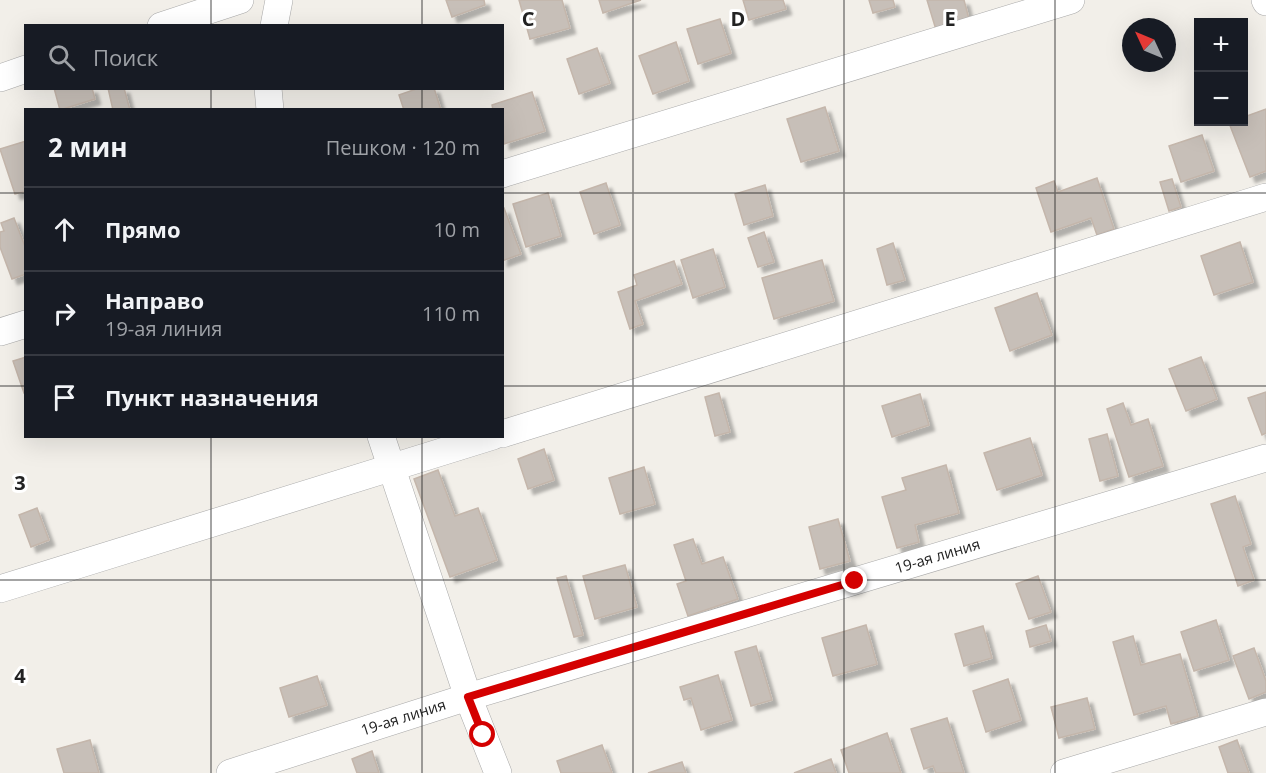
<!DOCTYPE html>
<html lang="ru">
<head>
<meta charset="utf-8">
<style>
  :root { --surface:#171b24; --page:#20242c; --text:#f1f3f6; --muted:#9ea1a6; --line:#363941 }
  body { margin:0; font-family:"Open Sans",sans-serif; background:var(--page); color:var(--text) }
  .controls { position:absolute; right:18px; top:18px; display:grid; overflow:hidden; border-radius:0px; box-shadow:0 6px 24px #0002 }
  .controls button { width:54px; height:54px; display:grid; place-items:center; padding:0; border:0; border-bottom:2px solid var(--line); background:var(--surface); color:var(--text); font:30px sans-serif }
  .compass { position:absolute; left:1122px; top:18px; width:54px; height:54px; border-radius:50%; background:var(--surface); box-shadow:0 6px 24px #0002; rotate:314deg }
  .stop { position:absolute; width:18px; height:18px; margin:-14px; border:4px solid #d40000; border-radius:50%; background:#fff }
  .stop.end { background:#d40000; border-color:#fff; box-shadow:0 2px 6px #0008 }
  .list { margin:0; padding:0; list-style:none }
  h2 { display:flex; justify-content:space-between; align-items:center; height:78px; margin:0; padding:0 24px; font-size:26px }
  h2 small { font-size:20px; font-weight:400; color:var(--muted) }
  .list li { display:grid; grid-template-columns:39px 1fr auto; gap:18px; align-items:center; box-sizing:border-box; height:84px; padding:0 24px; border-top:2px solid var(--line) }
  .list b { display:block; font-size:22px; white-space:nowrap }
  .list p { margin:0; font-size:20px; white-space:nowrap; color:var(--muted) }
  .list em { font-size:20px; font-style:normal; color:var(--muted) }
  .icon { flex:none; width:33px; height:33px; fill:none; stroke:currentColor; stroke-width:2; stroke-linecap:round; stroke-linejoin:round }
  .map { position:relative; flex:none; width:1266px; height:773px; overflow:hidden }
  .search { position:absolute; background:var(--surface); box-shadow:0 6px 24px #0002; left:24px; top:24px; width:480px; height:66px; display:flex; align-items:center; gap:15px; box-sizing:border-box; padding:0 21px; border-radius:0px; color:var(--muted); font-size:22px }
  .panel { position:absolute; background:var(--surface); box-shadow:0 6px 24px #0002; left:24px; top:108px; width:480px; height:330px; border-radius:0px }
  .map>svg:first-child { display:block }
  .building { fill:#c7bfb8; stroke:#c4b6ab; stroke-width:1.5; filter:url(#shadow) }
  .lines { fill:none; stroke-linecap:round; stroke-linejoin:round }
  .minor-casing { stroke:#a9a9a9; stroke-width:28 }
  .minor { stroke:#fff; stroke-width:27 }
  .route { stroke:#d40000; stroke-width:8 }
  .grid { fill:none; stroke:#222; stroke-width:1.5; stroke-opacity:0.55 }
  .labels { text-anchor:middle; stroke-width:6; stroke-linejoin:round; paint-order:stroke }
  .street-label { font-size:15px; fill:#222; stroke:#fff }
  .grid-label { font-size:20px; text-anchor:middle; font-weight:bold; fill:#222; stroke:#fff; stroke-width:6; stroke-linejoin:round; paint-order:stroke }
</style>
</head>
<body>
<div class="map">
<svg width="1266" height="773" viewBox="0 0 1266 773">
  <defs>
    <filter id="shadow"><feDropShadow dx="5.5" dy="5.5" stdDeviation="1.5" flood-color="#0004"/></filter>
  </defs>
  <rect width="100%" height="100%" fill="#f2efe9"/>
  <g class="building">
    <path d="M 446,0 L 484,0 L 485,5 L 452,17 Z"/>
    <path d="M 519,0 L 562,0 L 570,28 L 530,39 Z"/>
    <path d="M 599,0 L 641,0 L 603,13 Z"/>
    <path d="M 743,0 L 783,0 L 786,9 L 749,20 Z"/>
    <path d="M 869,0 L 893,0 L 895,7 L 873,13 Z"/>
    <path d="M 927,0 L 964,0 L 970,23 L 937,33 Z"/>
    <path d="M 720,19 L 731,53 L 698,64 L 687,29 Z"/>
    <path d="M 676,42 L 689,81 L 653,94 L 639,56 Z"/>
    <path d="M 597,48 L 610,83 L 579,94 L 567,59 Z"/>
    <path d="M 54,88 L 92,88 L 95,99 L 60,110 Z"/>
    <path d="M 108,88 L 124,88 L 130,110 L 113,110 Z"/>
    <path d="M 419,88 L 434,88 L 441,110 L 404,110 L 399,95 Z"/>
    <path d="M 532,92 L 545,131 L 504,144 L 502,110 L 493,110 L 492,105 Z"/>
    <path d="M 825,107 L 839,151 L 801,162 L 787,119 Z"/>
    <path d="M 1266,109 L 1266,171 L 1250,177 L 1229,123 L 1244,122 L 1244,117 Z"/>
    <path d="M 1202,135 L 1214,171 L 1181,182 L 1169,146 Z"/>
    <path d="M 26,141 L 26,191 L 15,194 L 0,149 Z"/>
    <path d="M 1097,178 L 1114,229 L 1097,235 L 1091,218 L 1051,232 L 1036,188 L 1054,181 L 1058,192 Z"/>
    <path d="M 1172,179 L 1181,207 L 1169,211 L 1160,182 Z"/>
    <path d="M 606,183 L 620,225 L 594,234 L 580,192 Z"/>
    <path d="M 765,185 L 773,216 L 744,225 L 735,194 Z"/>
    <path d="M 548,193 L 561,236 L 526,247 L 513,204 Z"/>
    <path d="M 504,208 L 521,254 L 502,261 L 502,209 Z"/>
    <path d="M 14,218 L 26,249 L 26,274 L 12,279 L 0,247 L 0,232 L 4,231 L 1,223 Z"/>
    <path d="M 764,232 L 774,262 L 758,267 L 748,238 Z"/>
    <path d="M 1240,242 L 1253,282 L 1214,295 L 1201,256 Z"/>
    <path d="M 893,243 L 905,280 L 887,285 L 877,249 Z"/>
    <path d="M 713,249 L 725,287 L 693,298 L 681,260 Z"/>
    <path d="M 822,260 L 834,301 L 774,319 L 762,278 Z"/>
    <path d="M 674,261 L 682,284 L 635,301 L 643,324 L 630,329 L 618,292 L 637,285 L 634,275 Z"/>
    <path d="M 1037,293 L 1052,335 L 1010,351 L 995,308 Z"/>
    <path d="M 26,357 L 26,392 L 24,393 L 13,361 Z"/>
    <path d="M 1201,357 L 1217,399 L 1186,411 L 1169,369 Z"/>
    <path d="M 1266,392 L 1266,433 L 1262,435 L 1248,398 Z"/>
    <path d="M 719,393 L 730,432 L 715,436 L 705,397 Z"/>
    <path d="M 920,394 L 929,425 L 892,437 L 882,406 Z"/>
    <path d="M 1123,403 L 1131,425 L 1148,419 L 1163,466 L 1129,477 L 1107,409 Z"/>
    <path d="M 1107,434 L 1118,476 L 1100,481 L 1089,439 Z"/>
    <path d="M 1030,438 L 1042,475 L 997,490 L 984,453 Z"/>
    <path d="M 544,449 L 554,480 L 528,489 L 518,459 Z"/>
    <path d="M 946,465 L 959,513 L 915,525 L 919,542 L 897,548 L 882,497 L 906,490 L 902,478 Z"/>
    <path d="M 644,467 L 655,504 L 620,514 L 609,478 Z"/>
    <path d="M 438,470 L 455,516 L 478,508 L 497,560 L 450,577 L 414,479 Z"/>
    <path d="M 1235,496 L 1251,544 L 1243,547 L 1254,580 L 1238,586 L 1211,504 Z"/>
    <path d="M 37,508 L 49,540 L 31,547 L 19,515 Z"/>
    <path d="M 838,519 L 850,561 L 820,569 L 809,527 Z"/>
    <path d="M 693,539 L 702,564 L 723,557 L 738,599 L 688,616 L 677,584 L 686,581 L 674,545 Z"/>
    <path d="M 625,565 L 637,607 L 595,619 L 583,576 Z"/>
    <path d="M 566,576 L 583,635 L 574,637 L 557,578 Z"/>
    <path d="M 1038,576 L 1051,612 L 1029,619 L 1016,584 Z"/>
    <path d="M 1216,620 L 1229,660 L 1194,671 L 1181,632 Z"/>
    <path d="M 866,625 L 877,664 L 833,676 L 822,638 Z"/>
    <path d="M 1046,625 L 1051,641 L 1030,647 L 1026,631 Z"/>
    <path d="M 983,626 L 992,658 L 964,666 L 955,634 Z"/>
    <path d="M 1133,636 L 1141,665 L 1180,654 L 1198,716 L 1171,724 L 1166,706 L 1134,715 L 1113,642 Z"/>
    <path d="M 756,646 L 772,700 L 751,706 L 735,652 Z"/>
    <path d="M 1254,648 L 1266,681 L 1266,692 L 1249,699 L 1233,656 Z"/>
    <path d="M 718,675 L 732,720 L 701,730 L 691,698 L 684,700 L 680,687 Z"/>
    <path d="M 317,676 L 327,705 L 289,717 L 280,688 Z"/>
    <path d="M 1008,679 L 1021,720 L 986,732 L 973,691 Z"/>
    <path d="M 1087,698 L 1095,729 L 1059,738 L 1051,707 Z"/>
    <path d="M 947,718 L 964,773 L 936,773 L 933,766 L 924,769 L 911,729 Z"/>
    <path d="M 887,733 L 901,773 L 849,773 L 841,750 Z"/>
    <path d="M 90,740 L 99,773 L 64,773 L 57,749 Z"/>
    <path d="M 1237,740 L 1249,773 L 1228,773 L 1219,747 Z"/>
    <path d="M 602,745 L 612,773 L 561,773 L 557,761 Z"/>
    <path d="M 372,751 L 379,773 L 357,773 L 352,759 Z"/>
    <path d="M 831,759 L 836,773 L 794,773 Z"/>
    <path d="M 682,762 L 686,773 L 648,773 Z"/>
  </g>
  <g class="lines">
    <defs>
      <g id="minor">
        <path d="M 1265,0 L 1266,2"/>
        <path d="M 161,26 L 240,0"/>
        <path d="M 274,26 L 279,0"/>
        <path d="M 0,78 L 26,69"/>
        <path d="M 268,88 L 270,110"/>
        <path d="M 502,174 L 1071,0"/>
        <path d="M 0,332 L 26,324"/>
        <path d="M 502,434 L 1266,197"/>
        <path d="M 381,436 L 468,697 L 498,773"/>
        <path d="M 0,589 L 493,436"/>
        <path id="s1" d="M 230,773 L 468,697 L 1266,458"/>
        <path d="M 1064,773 L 1266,712"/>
      </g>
    </defs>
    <use href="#minor" class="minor-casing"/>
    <use href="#minor" class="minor"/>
  </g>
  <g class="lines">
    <path class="route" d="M 483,735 L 468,697 L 855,581"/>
  </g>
  <path class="grid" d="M 211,0 L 211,26M 422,0 L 422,26M 633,0 L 633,773M 844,0 L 844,773M 1055,0 L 1055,773M 211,88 L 211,110M 422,88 L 422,110M 0,193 L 26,193M 502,193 L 1266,193M 0,386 L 26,386M 502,386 L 1266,386M 211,436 L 211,773M 422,436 L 422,773M 0,580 L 1266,580"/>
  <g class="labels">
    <g class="street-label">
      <text dy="5" stroke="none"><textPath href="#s1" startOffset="740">19-ая линия</textPath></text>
      <text dy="5" stroke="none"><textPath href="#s1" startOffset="182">19-ая линия</textPath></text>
    </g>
  </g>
  <g class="grid-label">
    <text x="528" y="26">C</text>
    <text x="738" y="26">D</text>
    <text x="950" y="26">E</text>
    <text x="20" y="490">3</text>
    <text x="20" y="683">4</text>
  </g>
</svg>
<div class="controls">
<button>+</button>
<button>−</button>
</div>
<svg class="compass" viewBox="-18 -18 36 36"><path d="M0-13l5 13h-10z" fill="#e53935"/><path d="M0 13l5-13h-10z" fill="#9ea1a6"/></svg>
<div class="stop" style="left:483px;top:735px"></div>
<div class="stop end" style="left:855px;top:581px"></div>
<div class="search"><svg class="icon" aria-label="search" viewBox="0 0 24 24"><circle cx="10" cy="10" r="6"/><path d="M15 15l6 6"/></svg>Поиск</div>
<section class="panel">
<h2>2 мин<small>Пешком · 120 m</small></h2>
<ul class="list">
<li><svg class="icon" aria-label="ahead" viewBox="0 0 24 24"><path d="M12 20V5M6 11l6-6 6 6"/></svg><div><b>Прямо</b></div><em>10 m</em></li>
<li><svg class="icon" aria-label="right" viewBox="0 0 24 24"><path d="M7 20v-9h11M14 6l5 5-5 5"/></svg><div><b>Направо</b><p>19-ая линия</p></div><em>110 m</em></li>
<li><svg class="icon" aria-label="arrive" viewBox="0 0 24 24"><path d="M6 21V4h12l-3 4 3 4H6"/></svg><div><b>Пункт назначения</b></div></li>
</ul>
</section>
</div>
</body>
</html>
